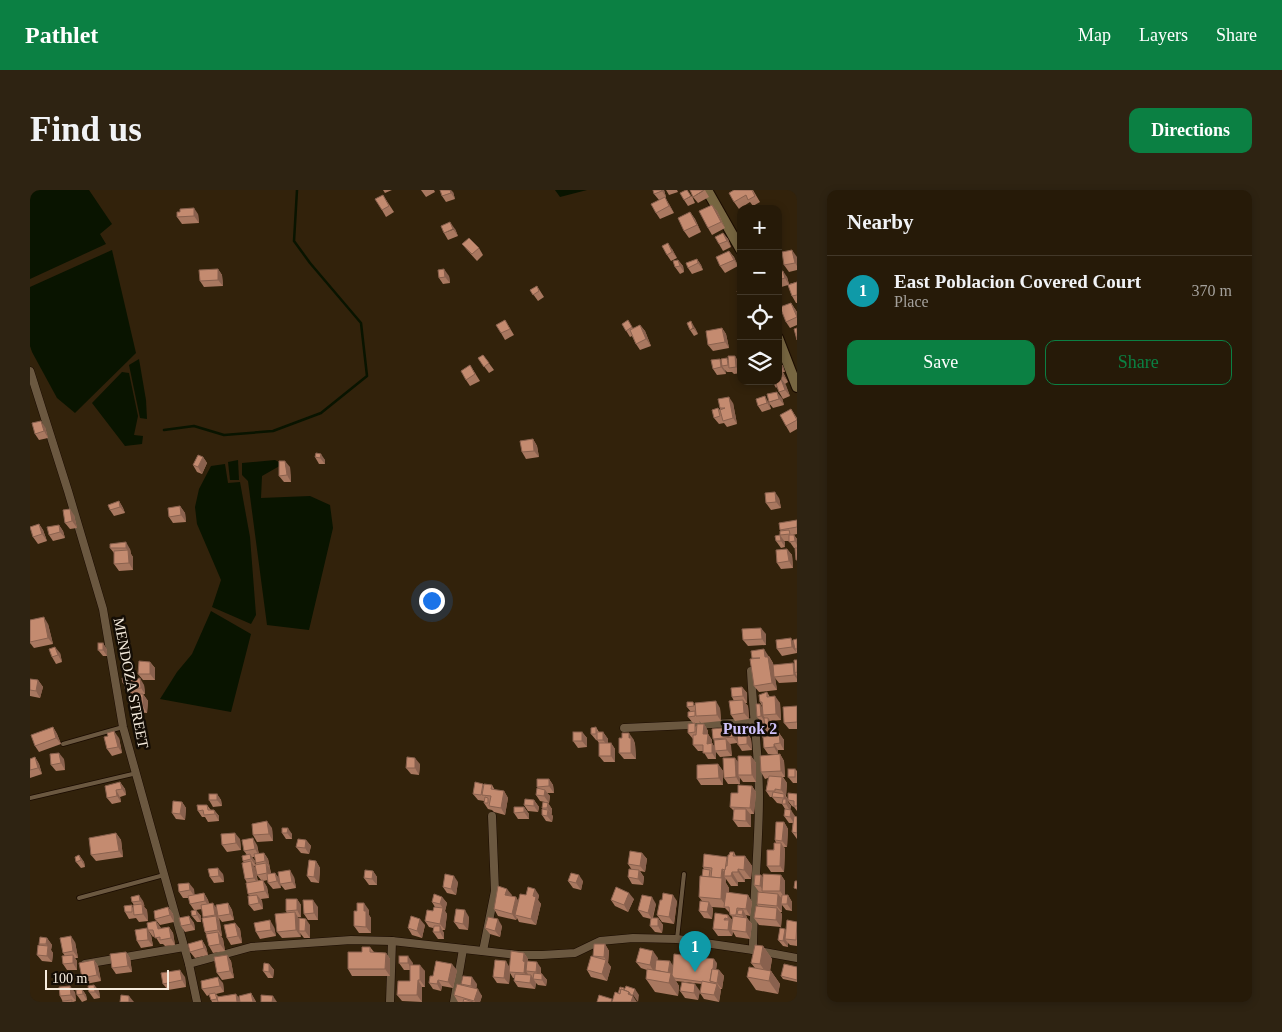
<!DOCTYPE html>
<html lang="en">
<head>
<meta charset="utf-8">
<style>
  :root { --surface:#261a08; --page:#2e2312; --text:#f1f3f6; --muted:#a4a19c; --line:#423829; --accent:#0b8043 }
  body { margin:0; font-family:Georgia,serif; background:var(--page); color:var(--text) }
  .controls { position:absolute; right:15px; top:15px; display:grid; overflow:hidden; border-radius:10px; box-shadow:0 2px 8px #0003 }
  .controls button { width:45px; height:45px; display:grid; place-items:center; padding:0; border:0; border-bottom:1px solid var(--line); background:var(--surface); color:var(--text); font:25px sans-serif }
  .scale { position:absolute; left:15px; bottom:12px; width:124px; box-sizing:border-box; padding-left:5px; border:2px solid #f6ecde; border-top:0; font-size:14px; line-height:18px; white-space:nowrap; color:#f6ecde; -webkit-text-stroke:4px #140d05; paint-order:stroke }
  .you { position:absolute; left:401px; top:410px; width:18px; height:18px; margin:-12px; border:4px solid #fff; border-radius:50%; background:#1a73e8; box-shadow:0 0 0 8px #1a73e833 }
  .badge { display:grid; place-items:center; width:32px; height:32px; border-radius:50%; background:var(--accent); color:#fff; font-size:16px; font-weight:700 }
  .pin { position:absolute; translate:-50% -41px; filter:drop-shadow(0 1px 2px #0008) }
  .pin::after { content:''; position:absolute; top:26px; width:18px; height:15px; background:inherit; clip-path:polygon(0 0,100% 0,50% 100%) }
  .list { margin:0; padding:0; list-style:none }
  h2 { display:flex; justify-content:space-between; align-items:center; height:65px; margin:0; padding:0 20px; font-size:21px }
  h2 small { font-size:16px; font-weight:400; color:var(--muted) }
  .list li { display:grid; grid-template-columns:32px 1fr auto; gap:15px; align-items:center; box-sizing:border-box; height:70px; padding:0 20px; border-top:1px solid var(--line) }
  .list b { display:block; font-size:19px; white-space:nowrap }
  .list p { margin:0; font-size:16px; white-space:nowrap; color:var(--muted) }
  .list em { font-size:16px; font-style:normal; color:var(--muted) }
  .actions { display:flex; gap:10px; padding:15px 20px }
  .actions a { flex:1; padding:11px 0; border:1px solid var(--accent); border-radius:10px; text-align:center; font-size:18px; color:var(--accent) }
  .actions .main { background:var(--accent); color:#fff }
  .icon { flex:none; width:28px; height:28px; fill:none; stroke:currentColor; stroke-width:2; stroke-linecap:round; stroke-linejoin:round }
  .map { position:relative; flex:none; width:767px; height:812px; overflow:hidden; border-radius:10px }
  header { display:flex; align-items:center; gap:30px; box-sizing:border-box; height:70px; padding:0 25px; background:var(--accent); color:#fff }
  header strong { font-size:24px }
  nav { display:flex; gap:28px; margin-inline-start:auto; font-size:18px }
  .intro { display:flex; align-items:center; justify-content:space-between; box-sizing:border-box; height:120px; padding:0 30px }
  h1 { margin:0; font-size:35px }
  .button { padding:12px 22px; border-radius:10px; background:var(--accent); color:#fff; font-size:18px; font-weight:700 }
  main { display:flex; gap:30px; padding:0 30px }
  aside { flex:1; background:var(--surface); border-radius:10px; box-shadow:0 2px 8px #0003 }
  .map>svg:first-child { display:block }
  .water { fill:#091400 }
  .lines { fill:none; stroke-linecap:round; stroke-linejoin:round }
  .stream { stroke:#091400; stroke-width:2.5 }
  .lane-casing { stroke:#1a0b00; stroke-width:5.5 }
  .street-casing { stroke:#1a0b00; stroke-width:9 }
  .secondary-casing { stroke:#1a0b00; stroke-width:12 }
  .lane { stroke:#6b5840; stroke-width:4 }
  .street { stroke:#6b5840; stroke-width:8 }
  .secondary { stroke:#776641; stroke-width:10 }
  .wall { fill:#a97860; fill-rule:evenodd }
  .shaded-wall { fill:#89614e }
  .building { fill:#c48b70; stroke:#89614e }
  .labels { text-anchor:middle; stroke-width:5; stroke-linejoin:round; paint-order:stroke }
  .street-label { font-size:15px; fill:#f6ecde; stroke:#140d05 }
  .neighbourhood-label { font-size:16px; font-weight:bold; fill:#cfc2fb; stroke:#140d05 }
</style>
</head>
<body>
<header>
<strong>Pathlet</strong>
<nav><a>Map</a><a>Layers</a><a>Share</a></nav>
</header>
<div class="intro"><h1>Find us</h1><a class="button">Directions</a></div>
<main>
<div class="map">
<svg width="767" height="812" viewBox="0 0 767 812">
  <rect width="100%" height="100%" fill="#32220b"/>
  <g class="water">
    <path d="M 0,0 L 59,0 L 82,34 L 70,44 L 76,54 L 0,89 Z"/>
    <path d="M 525,0 L 557,0 L 530,7 Z"/>
    <path d="M 82,60 L 106,163 L 45,223 L 27,208 L 2,162 L 0,156 L 0,97 Z"/>
    <path d="M 109,169 L 116,210 L 117,229 L 110,228 L 99,175 Z"/>
    <path d="M 92,182 L 99,183 L 108,226 L 104,245 L 113,246 L 112,254 L 95,256 L 62,213 Z"/>
    <path d="M 208,270 L 209,290 L 200,290 L 198,272 Z"/>
    <path d="M 245,270 L 253,274 L 232,286 L 231,308 L 280,306 L 300,315 L 303,338 L 279,440 L 237,435 L 218,291 L 212,285 L 212,273 Z"/>
    <path d="M 195,274 L 198,293 L 210,292 L 220,347 L 226,425 L 221,434 L 182,417 L 191,390 L 167,334 L 165,317 L 169,299 L 181,276 Z"/>
    <path d="M 181,421 L 221,444 L 201,522 L 130,509 L 147,482 L 162,464 Z"/>
  </g>
  <g class="lines">
    <path class="stream" d="M 134,240 L 164,236 L 194,245 L 243,241 L 291,223 L 337,186 L 331,133 L 280,73 L 264,51 L 267,0"/>
    <defs>
      <g id="lane">
        <path d="M 33,554 L 93,537"/>
        <path d="M 0,608 L 107,583"/>
        <path d="M 49,708 L 134,685"/>
        <path d="M 647,749 L 654,684"/>
      </g>
      <g id="street">
        <path d="M 0,181 L 38,301 L 73,419 L 93,537 L 159,774 L 167,812"/>
        <path d="M 721,481 C 723,524 729,565 729,607 C 729,658 723,709 723,760"/>
        <path d="M 594,538 L 725,532"/>
        <path d="M 453,761 L 465,701 L 462,626"/>
        <path d="M 55,774 L 154,757"/>
        <path d="M 159,774 L 221,757 L 321,750 L 362,751 L 488,765 L 512,765 L 545,763 L 570,751 L 603,748 L 647,749 L 723,760 L 767,768"/>
        <path d="M 360,812 L 362,751"/>
        <path d="M 424,812 L 433,759"/>
      </g>
      <g id="secondary">
        <path d="M 677,0 L 711,60"/>
        <path d="M 748,148 L 767,197"/>
      </g>
    </defs>
    <use href="#lane" class="lane-casing"/>
    <use href="#street" class="street-casing"/>
    <use href="#secondary" class="secondary-casing"/>
    <use href="#lane" class="lane"/>
    <use href="#street" class="street"/>
    <use href="#secondary" class="secondary"/>
  </g>
  <g class="wall">
    <path d="M 353,0 L 362,0 L 355,3 Z"/>
    <path d="M 391,0 L 404,0 L 405,2 L 396,7 Z"/>
    <path d="M 634,0 L 636,7 L 635,8 L 639,14 L 644,23 L 630,29 L 626,23 L 629,10 L 624,4 Z"/>
    <path d="M 636,0 L 647,0 L 648,2 L 639,5 Z"/>
    <path d="M 675,0 L 679,7 L 668,13 L 663,7 Z"/>
    <path d="M 704,0 L 723,0 L 730,12 L 723,16 L 720,12 L 709,19 L 704,12 Z"/>
    <path d="M 423,2 L 425,9 L 416,12 L 412,6 Z"/>
    <path d="M 353,5 L 364,22 L 356,27 L 352,20 Z"/>
    <path d="M 662,6 L 665,13 L 658,16 L 654,10 Z"/>
    <path d="M 682,15 L 687,21 L 695,38 L 682,45 L 678,38 Z"/>
    <path d="M 660,22 L 665,29 L 671,42 L 659,48 L 654,41 Z"/>
    <path d="M 168,24 L 169,33 L 152,34 L 147,27 Z"/>
    <path d="M 425,39 L 428,46 L 418,50 L 414,43 Z"/>
    <path d="M 693,43 L 698,49 L 701,57 L 693,61 L 689,54 Z"/>
    <path d="M 432,54 L 449,58 L 453,65 L 447,71 L 437,60 Z"/>
    <path d="M 642,59 L 647,68 L 641,71 L 637,65 Z"/>
    <path d="M 699,61 L 704,67 L 708,76 L 695,83 L 690,76 Z"/>
    <path d="M 767,67 L 767,80 L 759,82 L 754,75 Z"/>
    <path d="M 667,69 L 671,75 L 673,80 L 662,84 L 658,78 Z"/>
    <path d="M 648,70 L 653,76 L 654,82 L 650,84 L 645,77 Z"/>
    <path d="M 188,79 L 192,85 L 193,96 L 174,97 L 170,91 Z"/>
    <path d="M 748,82 L 757,87 L 759,94 L 767,92 L 767,113 L 766,113 L 762,106 L 758,95 L 748,98 Z"/>
    <path d="M 419,86 L 420,93 L 413,94 L 409,88 Z"/>
    <path d="M 507,96 L 514,107 L 508,111 L 500,100 Z"/>
    <path d="M 761,113 L 767,122 L 767,135 L 760,138 L 756,132 Z"/>
    <path d="M 475,130 L 484,145 L 475,150 L 471,143 Z"/>
    <path d="M 592,134 L 604,138 L 610,135 L 615,141 L 621,156 L 610,160 L 606,154 L 602,146 L 600,147 Z"/>
    <path d="M 665,138 L 668,144 L 664,146 L 660,140 Z"/>
    <path d="M 692,138 L 696,144 L 699,158 L 683,161 L 678,155 Z"/>
    <path d="M 453,165 L 464,180 L 459,183 L 448,168 Z"/>
    <path d="M 748,165 L 750,172 L 753,176 L 755,182 L 753,182 L 758,192 L 755,194 L 760,206 L 753,209 L 749,202 L 747,197 L 746,198 L 742,191 L 748,191 Z"/>
    <path d="M 698,170 L 709,172 L 711,183 L 704,184 L 702,182 L 697,182 L 695,180 L 696,184 L 687,185 L 683,179 L 691,171 Z"/>
    <path d="M 440,175 L 450,191 L 440,196 L 436,190 Z"/>
    <path d="M 752,208 L 754,215 L 743,218 L 739,213 L 741,219 L 732,222 L 728,216 Z"/>
    <path d="M 703,213 L 707,234 L 697,237 L 694,233 L 689,234 L 684,228 L 688,218 L 690,220 L 690,218 Z"/>
    <path d="M 761,219 L 767,228 L 767,239 L 760,243 L 756,236 Z"/>
    <path d="M 15,237 L 18,248 L 9,250 L 5,244 Z"/>
    <path d="M 503,249 L 507,256 L 509,267 L 496,269 L 492,262 Z"/>
    <path d="M 286,263 L 295,270 L 295,274 L 289,274 L 285,267 Z"/>
    <path d="M 173,267 L 177,273 L 172,284 L 167,282 L 163,275 Z"/>
    <path d="M 260,277 L 261,292 L 254,292 L 249,286 Z"/>
    <path d="M 749,308 L 751,318 L 741,320 L 736,313 Z"/>
    <path d="M 89,311 L 93,318 L 95,323 L 84,326 L 80,320 Z"/>
    <path d="M 150,316 L 155,323 L 156,332 L 143,333 L 139,327 Z"/>
    <path d="M 44,325 L 47,338 L 40,339 L 35,333 Z"/>
    <path d="M 767,330 L 767,344 L 763,345 L 764,345 L 767,349 L 767,358 L 764,358 L 759,351 L 754,351 L 755,357 L 751,358 L 746,351 L 750,345 L 751,341 L 750,340 Z"/>
    <path d="M 9,334 L 13,340 L 17,351 L 8,354 L 3,347 Z"/>
    <path d="M 29,335 L 33,341 L 35,348 L 23,351 L 19,345 Z"/>
    <path d="M 80,354 L 100,359 L 101,364 L 103,367 L 103,380 L 89,381 L 84,374 L 84,363 L 80,358 Z"/>
    <path d="M 757,359 L 762,365 L 763,378 L 751,379 L 747,373 Z"/>
    <path d="M 0,430 L 18,434 L 23,454 L 4,458 L 0,453 Z"/>
    <path d="M 736,444 L 736,455 L 718,456 L 713,450 Z"/>
    <path d="M 767,449 L 767,463 L 767,462 L 767,463 L 752,466 L 747,459 Z"/>
    <path d="M 73,453 L 77,460 L 77,466 L 73,466 L 68,460 Z"/>
    <path d="M 30,463 L 32,472 L 26,474 L 22,467 Z"/>
    <path d="M 739,466 L 743,473 L 744,479 L 763,473 L 764,475 L 767,470 L 767,492 L 749,493 L 745,488 L 747,500 L 729,502 L 724,496 L 722,469 L 722,468 Z"/>
    <path d="M 120,472 L 125,478 L 125,490 L 113,490 L 108,484 Z"/>
    <path d="M 0,489 L 8,490 L 13,497 L 10,508 L 0,506 Z"/>
    <path d="M 100,490 L 114,495 L 115,504 L 113,504 L 118,511 L 117,523 L 107,522 L 102,516 L 103,505 L 100,505 L 95,499 L 95,496 L 93,493 Z"/>
    <path d="M 712,497 L 717,503 L 717,513 L 715,513 L 718,516 L 719,529 L 705,531 L 701,525 L 704,511 L 702,507 Z"/>
    <path d="M 737,502 L 740,507 L 750,513 L 751,530 L 740,531 L 743,534 L 743,545 L 739,546 L 737,542 L 737,547 L 744,546 L 749,543 L 754,550 L 754,560 L 748,560 L 748,564 L 738,564 L 734,558 L 733,548 L 728,541 L 731,532 L 727,527 L 733,518 L 730,512 Z"/>
    <path d="M 665,515 L 690,518 L 691,531 L 671,533 L 669,531 L 670,533 L 663,533 L 658,527 L 661,522 L 657,517 Z"/>
    <path d="M 767,516 L 767,539 L 759,539 L 754,533 Z"/>
    <path d="M 674,534 L 678,541 L 678,544 L 682,550 L 682,553 L 685,558 L 685,551 L 683,549 L 702,537 L 707,544 L 717,542 L 721,549 L 722,560 L 712,561 L 707,553 L 700,554 L 702,566 L 690,567 L 686,562 L 686,569 L 678,569 L 673,561 L 668,561 L 663,555 L 663,549 L 658,543 L 666,536 Z"/>
    <path d="M 23,537 L 27,544 L 31,554 L 9,562 L 5,556 Z"/>
    <path d="M 566,537 L 569,542 L 573,542 L 578,549 L 578,553 L 581,553 L 585,559 L 585,572 L 574,572 L 569,566 L 569,553 L 567,550 L 566,550 L 561,544 Z"/>
    <path d="M 552,542 L 557,548 L 557,557 L 548,558 L 543,551 Z"/>
    <path d="M 89,548 L 92,563 L 82,566 L 77,559 Z"/>
    <path d="M 604,550 L 604,551 L 605,554 L 606,569 L 594,569 L 589,563 Z"/>
    <path d="M 750,564 L 754,571 L 755,587 L 753,587 L 757,593 L 756,606 L 758,609 L 767,604 L 767,621 L 764,617 L 762,616 L 758,611 L 758,612 L 761,616 L 760,620 L 765,627 L 767,627 L 767,649 L 762,642 L 763,633 L 759,633 L 754,626 L 755,619 L 752,614 L 747,613 L 742,607 L 740,607 L 736,601 L 738,588 L 735,589 L 731,582 Z"/>
    <path d="M 721,566 L 726,573 L 726,592 L 713,592 L 710,588 L 710,594 L 698,594 L 694,588 L 708,573 Z"/>
    <path d="M 5,567 L 9,574 L 12,584 L 0,588 L 0,569 Z"/>
    <path d="M 34,569 L 35,580 L 26,581 L 21,575 Z"/>
    <path d="M 390,574 L 389,585 L 381,584 L 376,578 Z"/>
    <path d="M 688,574 L 693,581 L 693,595 L 671,595 L 667,589 Z"/>
    <path d="M 765,579 L 767,581 L 767,593 L 763,593 L 758,587 Z"/>
    <path d="M 519,589 L 523,595 L 524,603 L 517,603 L 520,606 L 519,613 L 510,611 L 506,605 L 509,599 L 507,597 Z"/>
    <path d="M 90,592 L 95,599 L 96,605 L 90,607 L 91,612 L 82,614 L 77,608 Z"/>
    <path d="M 453,594 L 454,595 L 462,595 L 465,600 L 474,601 L 478,608 L 475,625 L 464,622 L 462,620 L 458,619 L 454,613 L 454,611 L 448,610 L 443,604 Z"/>
    <path d="M 722,596 L 726,602 L 724,624 L 720,624 L 721,625 L 721,637 L 708,637 L 703,630 L 704,621 L 700,617 L 708,603 Z"/>
    <path d="M 187,604 L 191,610 L 192,616 L 183,617 L 179,610 Z"/>
    <path d="M 504,610 L 509,617 L 508,622 L 498,621 L 494,615 Z"/>
    <path d="M 152,612 L 156,618 L 155,630 L 146,629 L 142,623 Z"/>
    <path d="M 518,613 L 522,619 L 521,625 L 523,626 L 522,632 L 516,631 L 512,625 L 513,619 L 512,618 Z"/>
    <path d="M 177,615 L 181,620 L 184,620 L 189,626 L 189,631 L 178,632 L 175,627 L 172,627 L 168,621 Z"/>
    <path d="M 494,617 L 499,624 L 499,629 L 488,629 L 484,623 Z"/>
    <path d="M 754,632 L 758,639 L 757,657 L 754,657 L 755,659 L 754,682 L 741,682 L 737,676 L 746,653 L 745,650 Z"/>
    <path d="M 242,638 L 243,651 L 227,652 L 223,645 Z"/>
    <path d="M 252,638 L 262,644 L 262,649 L 256,649 L 252,643 Z"/>
    <path d="M 86,643 L 91,650 L 93,667 L 66,671 L 61,665 Z"/>
    <path d="M 210,649 L 211,660 L 197,662 L 192,655 Z"/>
    <path d="M 276,650 L 281,656 L 279,664 L 271,663 L 266,657 Z"/>
    <path d="M 227,655 L 229,664 L 234,663 L 238,669 L 241,683 L 245,683 L 249,689 L 264,687 L 266,698 L 255,700 L 250,694 L 251,698 L 243,699 L 238,693 L 238,690 L 233,691 L 237,697 L 239,708 L 231,709 L 232,711 L 233,719 L 224,721 L 219,715 L 220,706 L 218,704 L 217,693 L 215,689 L 214,673 L 213,671 L 217,665 L 214,661 ZM 222,667 L 225,667 L 226,674 L 225,674 L 225,671 ZM 224,676 L 225,676 L 227,685 L 231,690 L 228,691 L 225,678 Z"/>
    <path d="M 704,662 L 706,666 L 715,666 L 722,676 L 721,689 L 715,689 L 715,692 L 708,692 L 708,696 L 701,696 L 696,689 L 696,693 L 699,698 L 699,703 L 718,705 L 722,712 L 720,726 L 716,725 L 717,728 L 722,734 L 720,749 L 706,747 L 703,742 L 702,746 L 688,746 L 683,739 L 698,725 L 703,731 L 703,729 L 700,723 L 695,718 L 682,717 L 683,719 L 682,729 L 674,728 L 669,721 L 672,711 L 669,707 L 674,679 L 673,677 L 697,668 L 699,665 Z"/>
    <path d="M 612,663 L 617,669 L 615,682 L 610,681 L 614,687 L 613,695 L 602,694 L 598,687 L 602,680 L 598,674 Z"/>
    <path d="M 49,665 L 54,672 L 55,677 L 51,678 L 46,672 Z"/>
    <path d="M 286,671 L 290,678 L 289,693 L 281,692 L 277,686 Z"/>
    <path d="M 343,681 L 347,687 L 347,695 L 339,695 L 334,688 Z"/>
    <path d="M 193,684 L 194,692 L 184,693 L 180,687 Z"/>
    <path d="M 731,685 L 733,688 L 751,685 L 755,691 L 755,705 L 758,705 L 762,712 L 762,721 L 756,720 L 752,715 L 752,722 L 750,722 L 752,724 L 751,737 L 729,735 L 724,728 L 728,716 L 727,714 L 734,703 L 733,702 L 729,702 L 724,695 Z"/>
    <path d="M 538,691 L 553,691 L 551,700 L 543,698 Z"/>
    <path d="M 428,692 L 426,705 L 417,703 L 413,697 Z"/>
    <path d="M 164,699 L 164,705 L 174,703 L 178,710 L 179,714 L 186,717 L 198,713 L 202,720 L 204,730 L 192,732 L 189,728 L 192,746 L 191,746 L 193,749 L 195,761 L 183,763 L 179,756 L 176,744 L 175,742 L 174,728 L 172,719 L 166,720 L 171,726 L 171,732 L 167,732 L 162,726 L 164,720 L 160,714 L 159,708 L 153,708 L 149,702 Z"/>
    <path d="M 482,705 L 481,706 L 486,707 L 488,711 L 496,705 L 509,705 L 508,710 L 511,714 L 506,735 L 489,732 L 487,728 L 486,730 L 468,726 L 464,719 Z"/>
    <path d="M 101,707 L 113,711 L 114,717 L 117,720 L 118,731 L 109,732 L 106,728 L 99,729 L 95,722 L 103,717 L 104,715 L 102,712 Z"/>
    <path d="M 412,707 L 417,713 L 415,721 L 417,724 L 415,740 L 412,740 L 414,743 L 414,749 L 408,749 L 403,742 L 403,738 L 399,737 L 395,731 L 403,721 L 405,717 L 402,712 Z"/>
    <path d="M 267,709 L 271,715 L 271,727 L 268,727 L 269,729 L 280,735 L 280,748 L 274,748 L 270,743 L 271,747 L 252,748 L 247,742 L 257,723 L 256,721 Z"/>
    <path d="M 604,709 L 598,722 L 585,716 L 581,710 Z"/>
    <path d="M 632,710 L 647,711 L 644,734 L 632,732 L 627,725 Z"/>
    <path d="M 626,714 L 623,728 L 628,728 L 633,735 L 632,743 L 625,742 L 620,736 L 621,729 L 613,727 L 608,720 Z"/>
    <path d="M 138,717 L 143,724 L 144,732 L 130,735 L 125,729 Z"/>
    <path d="M 288,717 L 288,730 L 278,730 L 274,724 Z"/>
    <path d="M 339,720 L 339,725 L 341,728 L 341,743 L 329,743 L 324,736 Z"/>
    <path d="M 159,726 L 164,733 L 165,740 L 155,742 L 151,736 Z"/>
    <path d="M 439,727 L 438,740 L 429,739 L 424,732 Z"/>
    <path d="M 126,731 L 131,738 L 139,737 L 143,743 L 145,755 L 135,756 L 133,754 L 130,754 L 125,746 L 123,747 L 118,740 Z"/>
    <path d="M 767,732 L 767,756 L 760,755 L 758,753 L 758,757 L 753,756 L 748,750 L 755,739 L 756,741 Z"/>
    <path d="M 205,733 L 210,739 L 212,753 L 201,755 L 197,748 Z"/>
    <path d="M 395,735 L 392,748 L 382,745 L 378,738 Z"/>
    <path d="M 472,736 L 470,747 L 460,744 L 455,738 Z"/>
    <path d="M 244,737 L 246,746 L 230,749 L 226,742 Z"/>
    <path d="M 121,745 L 123,756 L 111,758 L 107,751 Z"/>
    <path d="M 17,748 L 22,755 L 21,760 L 23,763 L 22,772 L 12,771 L 7,765 L 10,756 L 9,754 Z"/>
    <path d="M 172,750 L 176,757 L 178,765 L 165,768 L 160,762 Z"/>
    <path d="M 45,752 L 48,768 L 45,768 L 47,771 L 47,780 L 37,780 L 33,774 L 35,766 L 33,763 Z"/>
    <path d="M 575,754 L 579,761 L 578,773 L 581,777 L 577,791 L 561,787 L 557,780 L 564,767 L 563,766 Z"/>
    <path d="M 733,756 L 742,769 L 740,781 L 741,781 L 750,794 L 748,804 L 726,800 L 717,787 L 725,778 L 721,773 Z"/>
    <path d="M 340,757 L 344,762 L 356,763 L 360,769 L 360,786 L 322,786 L 318,779 L 332,762 Z"/>
    <path d="M 96,762 L 100,768 L 102,782 L 86,784 L 82,778 Z"/>
    <path d="M 494,763 L 498,769 L 498,771 L 511,778 L 511,783 L 517,790 L 516,796 L 508,795 L 506,793 L 505,799 L 488,797 L 484,791 L 484,788 L 483,788 L 480,783 L 479,794 L 467,793 L 463,787 L 479,776 Z"/>
    <path d="M 197,765 L 201,771 L 204,788 L 192,790 L 187,783 Z"/>
    <path d="M 628,768 L 627,770 L 643,776 L 687,773 L 686,780 L 689,780 L 694,786 L 692,799 L 690,799 L 691,800 L 689,812 L 674,809 L 670,803 L 672,794 L 646,791 L 649,796 L 648,806 L 625,802 L 616,789 L 617,780 L 611,778 L 606,772 Z"/>
    <path d="M 64,770 L 68,776 L 71,791 L 56,794 L 52,788 Z"/>
    <path d="M 369,773 L 383,773 L 382,775 L 395,781 L 395,797 L 392,797 L 392,812 L 372,811 L 367,805 L 380,791 L 380,780 L 374,780 Z"/>
    <path d="M 239,774 L 244,780 L 243,788 L 238,788 L 233,781 Z"/>
    <path d="M 767,777 L 767,792 L 753,789 L 751,786 Z"/>
    <path d="M 427,780 L 423,798 L 412,796 L 411,801 L 403,799 L 399,793 L 403,786 Z"/>
    <path d="M 155,787 L 156,797 L 138,800 L 133,794 Z"/>
    <path d="M 193,793 L 194,802 L 186,804 L 189,807 L 209,808 L 221,803 L 225,810 L 226,812 L 182,812 L 179,805 L 177,806 L 172,799 Z"/>
    <path d="M 431,794 L 447,794 L 446,799 L 452,806 L 450,812 L 428,812 L 424,805 L 432,795 Z"/>
    <path d="M 64,795 L 69,801 L 70,808 L 64,809 L 59,802 Z"/>
    <path d="M 52,799 L 56,805 L 57,810 L 52,812 L 47,805 Z"/>
    <path d="M 650,801 L 670,801 L 668,810 L 655,808 Z"/>
    <path d="M 45,802 L 46,811 L 43,812 L 33,812 L 30,806 Z"/>
  </g>
  <g class="shaded-wall">
    <path d="M 420,0 L 421,0 L 423,2 L 425,9 L 421,3 Z"/>
    <path d="M 631,0 L 634,0 L 636,7 L 632,1 Z"/>
    <path d="M 635,7 L 639,14 L 644,23 L 639,16 Z"/>
    <path d="M 682,15 L 687,21 L 695,38 L 691,32 Z"/>
    <path d="M 164,18 L 168,24 L 169,33 L 164,26 Z"/>
    <path d="M 660,22 L 665,29 L 671,42 L 667,35 Z"/>
    <path d="M 420,32 L 425,39 L 428,46 L 423,39 Z"/>
    <path d="M 693,43 L 698,49 L 701,57 L 697,51 Z"/>
    <path d="M 638,53 L 642,59 L 647,68 L 642,62 Z"/>
    <path d="M 762,60 L 767,67 L 767,76 L 765,73 Z"/>
    <path d="M 699,61 L 704,67 L 708,76 L 704,70 Z"/>
    <path d="M 667,69 L 671,75 L 673,80 L 668,73 Z"/>
    <path d="M 648,70 L 653,76 L 654,82 L 650,76 Z"/>
    <path d="M 188,79 L 192,85 L 193,96 L 188,90 Z"/>
    <path d="M 414,79 L 419,86 L 420,93 L 415,87 Z"/>
    <path d="M 753,81 L 757,87 L 759,95 L 755,88 Z"/>
    <path d="M 761,113 L 767,122 L 767,127 Z"/>
    <path d="M 661,131 L 665,138 L 668,144 L 663,138 Z"/>
    <path d="M 610,135 L 615,141 L 621,156 L 616,149 Z"/>
    <path d="M 692,138 L 696,144 L 699,158 L 695,152 Z"/>
    <path d="M 748,165 L 750,172 L 753,176 L 755,182 L 750,175 L 748,169 Z"/>
    <path d="M 705,166 L 709,172 L 711,183 L 706,177 Z"/>
    <path d="M 690,169 L 694,175 L 692,176 L 695,180 L 696,184 L 691,177 Z"/>
    <path d="M 749,176 L 753,183 L 758,192 L 753,186 Z"/>
    <path d="M 751,189 L 756,195 L 760,206 L 755,200 Z"/>
    <path d="M 747,202 L 752,208 L 754,215 L 749,209 Z"/>
    <path d="M 735,206 L 739,213 L 741,219 L 737,213 Z"/>
    <path d="M 699,207 L 703,213 L 707,234 L 703,228 Z"/>
    <path d="M 11,231 L 15,237 L 18,248 L 14,241 Z"/>
    <path d="M 503,249 L 507,256 L 509,267 L 504,261 Z"/>
    <path d="M 291,264 L 295,270 L 295,274 L 290,268 Z"/>
    <path d="M 173,267 L 177,273 L 172,284 L 168,277 Z"/>
    <path d="M 255,271 L 260,277 L 261,292 L 257,285 Z"/>
    <path d="M 745,302 L 749,308 L 751,318 L 746,312 Z"/>
    <path d="M 89,311 L 93,318 L 95,323 L 90,317 Z"/>
    <path d="M 150,316 L 155,323 L 156,332 L 151,325 Z"/>
    <path d="M 40,319 L 44,325 L 47,338 L 42,331 Z"/>
    <path d="M 9,334 L 13,340 L 17,351 L 12,344 Z"/>
    <path d="M 29,335 L 33,341 L 35,348 L 30,342 Z"/>
    <path d="M 750,345 L 755,352 L 755,357 L 751,351 Z"/>
    <path d="M 764,345 L 767,349 L 767,355 L 765,351 Z"/>
    <path d="M 96,352 L 100,359 L 101,364 L 103,367 L 103,380 L 99,373 L 98,361 L 96,358 Z"/>
    <path d="M 757,359 L 762,365 L 763,378 L 759,371 Z"/>
    <path d="M 14,427 L 18,434 L 23,454 L 18,448 Z"/>
    <path d="M 731,438 L 736,444 L 736,455 L 732,449 Z"/>
    <path d="M 761,448 L 765,454 L 765,459 L 767,463 L 762,457 Z"/>
    <path d="M 73,453 L 77,460 L 77,466 L 73,460 Z"/>
    <path d="M 25,457 L 30,463 L 32,472 L 28,465 Z"/>
    <path d="M 734,459 L 743,473 L 747,500 L 742,493 L 735,467 Z"/>
    <path d="M 120,472 L 125,478 L 125,490 L 120,484 Z"/>
    <path d="M 763,473 L 767,479 L 765,483 L 767,486 L 767,489 L 764,485 Z"/>
    <path d="M 110,488 L 114,495 L 115,504 L 111,498 Z"/>
    <path d="M 8,490 L 13,497 L 10,508 L 6,501 Z"/>
    <path d="M 712,497 L 717,503 L 717,513 L 713,506 Z"/>
    <path d="M 113,504 L 118,511 L 117,523 L 113,516 Z"/>
    <path d="M 745,506 L 750,513 L 751,530 L 746,524 Z"/>
    <path d="M 713,510 L 718,516 L 719,529 L 714,523 Z"/>
    <path d="M 686,511 L 690,518 L 691,531 L 687,525 Z"/>
    <path d="M 730,514 L 735,521 L 733,525 L 735,528 L 736,533 L 731,526 Z"/>
    <path d="M 738,528 L 743,534 L 743,545 L 739,539 Z"/>
    <path d="M 732,532 L 737,539 L 735,539 L 737,542 L 737,547 L 733,541 Z"/>
    <path d="M 674,534 L 678,541 L 678,544 L 682,550 L 682,560 L 677,554 L 673,544 Z"/>
    <path d="M 23,537 L 27,544 L 31,554 L 26,548 Z"/>
    <path d="M 702,537 L 707,544 L 708,553 L 703,547 Z"/>
    <path d="M 84,541 L 89,548 L 92,563 L 88,557 Z"/>
    <path d="M 552,542 L 557,548 L 557,557 L 552,551 Z"/>
    <path d="M 573,542 L 578,549 L 578,556 L 573,550 Z"/>
    <path d="M 717,542 L 721,549 L 722,560 L 717,554 Z"/>
    <path d="M 599,543 L 604,550 L 604,551 L 605,554 L 606,569 L 601,563 Z"/>
    <path d="M 749,543 L 754,550 L 754,560 L 750,553 Z"/>
    <path d="M 696,549 L 701,555 L 702,566 L 697,560 Z"/>
    <path d="M 581,553 L 585,559 L 585,572 L 581,566 Z"/>
    <path d="M 682,553 L 687,560 L 685,561 L 686,562 L 686,569 L 682,563 Z"/>
    <path d="M 744,554 L 748,560 L 748,564 L 744,557 Z"/>
    <path d="M 29,563 L 34,569 L 35,580 L 31,573 Z"/>
    <path d="M 750,564 L 754,571 L 755,587 L 751,581 Z"/>
    <path d="M 721,566 L 726,573 L 726,592 L 722,585 Z"/>
    <path d="M 5,567 L 9,574 L 12,584 L 8,578 Z"/>
    <path d="M 385,568 L 390,574 L 389,585 L 385,578 Z"/>
    <path d="M 705,568 L 710,574 L 708,585 L 710,588 L 710,594 L 706,587 Z"/>
    <path d="M 688,574 L 693,581 L 693,595 L 689,588 Z"/>
    <path d="M 752,587 L 757,593 L 756,606 L 751,600 Z"/>
    <path d="M 519,589 L 523,595 L 524,603 L 519,596 Z"/>
    <path d="M 90,592 L 95,599 L 96,605 L 92,599 Z"/>
    <path d="M 722,596 L 726,602 L 724,624 L 720,618 Z"/>
    <path d="M 86,600 L 90,607 L 91,612 L 87,606 Z"/>
    <path d="M 515,600 L 520,606 L 519,613 L 514,606 Z"/>
    <path d="M 474,601 L 478,608 L 475,625 L 471,618 Z"/>
    <path d="M 187,604 L 191,610 L 192,616 L 187,610 Z"/>
    <path d="M 754,604 L 758,610 L 758,612 L 761,616 L 760,621 L 756,614 L 754,608 Z"/>
    <path d="M 504,610 L 509,617 L 508,622 L 504,616 Z"/>
    <path d="M 152,612 L 156,618 L 155,630 L 150,624 Z"/>
    <path d="M 518,613 L 522,619 L 522,625 L 517,618 Z"/>
    <path d="M 494,617 L 499,624 L 499,629 L 494,622 Z"/>
    <path d="M 716,619 L 721,625 L 721,637 L 716,631 Z"/>
    <path d="M 184,620 L 189,626 L 189,631 L 185,624 Z"/>
    <path d="M 518,620 L 523,626 L 522,632 L 517,626 Z"/>
    <path d="M 761,620 L 765,626 L 764,633 L 760,627 Z"/>
    <path d="M 237,631 L 242,638 L 243,651 L 239,644 Z"/>
    <path d="M 754,632 L 758,639 L 757,657 L 752,651 Z"/>
    <path d="M 258,638 L 262,644 L 262,649 L 257,643 Z"/>
    <path d="M 86,643 L 91,650 L 93,667 L 89,661 Z"/>
    <path d="M 205,643 L 210,649 L 211,660 L 206,653 Z"/>
    <path d="M 223,648 L 227,655 L 229,666 L 225,659 Z"/>
    <path d="M 276,650 L 281,656 L 279,664 L 275,658 Z"/>
    <path d="M 751,653 L 755,659 L 754,682 L 750,676 Z"/>
    <path d="M 234,663 L 238,669 L 240,678 L 235,671 Z"/>
    <path d="M 612,663 L 617,669 L 615,682 L 610,676 Z"/>
    <path d="M 220,664 L 225,671 L 226,676 L 221,669 Z"/>
    <path d="M 49,665 L 54,672 L 55,677 L 51,670 Z"/>
    <path d="M 715,666 L 722,676 L 721,689 L 714,680 Z"/>
    <path d="M 221,671 L 225,678 L 228,694 L 224,688 Z"/>
    <path d="M 286,671 L 290,678 L 289,693 L 284,687 Z"/>
    <path d="M 236,673 L 240,679 L 242,689 L 237,683 Z"/>
    <path d="M 188,678 L 193,684 L 194,692 L 189,686 Z"/>
    <path d="M 692,679 L 697,686 L 694,686 L 696,689 L 696,693 L 699,698 L 698,717 L 697,717 L 691,709 L 691,690 Z"/>
    <path d="M 708,679 L 715,689 L 715,692 L 708,682 Z"/>
    <path d="M 260,680 L 264,687 L 266,698 L 262,692 Z"/>
    <path d="M 609,680 L 614,687 L 613,695 L 608,689 Z"/>
    <path d="M 343,681 L 347,687 L 347,695 L 342,689 Z"/>
    <path d="M 702,682 L 708,692 L 708,696 L 701,686 Z"/>
    <path d="M 245,683 L 250,689 L 251,698 L 247,691 Z"/>
    <path d="M 549,685 L 553,691 L 551,700 L 546,693 Z"/>
    <path d="M 731,685 L 735,691 L 734,701 L 730,696 Z"/>
    <path d="M 751,685 L 755,691 L 755,708 L 750,701 Z"/>
    <path d="M 424,686 L 428,692 L 426,705 L 421,699 Z"/>
    <path d="M 233,690 L 237,697 L 239,708 L 235,701 Z"/>
    <path d="M 159,693 L 164,699 L 165,707 L 160,700 Z"/>
    <path d="M 477,699 L 482,705 L 480,711 L 475,705 Z"/>
    <path d="M 505,699 L 509,705 L 508,710 L 511,714 L 506,735 L 501,729 L 503,706 Z"/>
    <path d="M 174,703 L 178,710 L 180,718 L 175,711 Z"/>
    <path d="M 599,703 L 604,709 L 598,722 L 594,715 Z"/>
    <path d="M 748,704 L 753,710 L 751,714 L 752,715 L 752,722 L 747,716 Z"/>
    <path d="M 109,705 L 113,711 L 115,717 L 110,711 Z"/>
    <path d="M 227,705 L 232,711 L 233,719 L 229,713 Z"/>
    <path d="M 643,705 L 647,711 L 644,734 L 639,727 Z"/>
    <path d="M 718,705 L 722,712 L 720,726 L 716,719 Z"/>
    <path d="M 758,705 L 762,712 L 762,721 L 757,714 Z"/>
    <path d="M 412,707 L 417,713 L 415,721 L 410,714 Z"/>
    <path d="M 486,707 L 490,714 L 485,725 L 487,728 L 486,730 L 482,724 Z"/>
    <path d="M 622,707 L 626,714 L 622,729 L 618,723 Z"/>
    <path d="M 267,709 L 271,715 L 271,727 L 267,720 Z"/>
    <path d="M 283,710 L 288,717 L 288,730 L 284,723 Z"/>
    <path d="M 679,712 L 683,719 L 682,729 L 677,722 Z"/>
    <path d="M 183,713 L 187,719 L 188,726 L 190,731 L 185,725 Z"/>
    <path d="M 198,713 L 202,720 L 204,730 L 200,724 Z"/>
    <path d="M 334,713 L 339,720 L 339,725 L 341,728 L 341,743 L 336,737 L 334,721 Z"/>
    <path d="M 112,714 L 117,720 L 118,731 L 113,724 Z"/>
    <path d="M 138,717 L 143,724 L 144,732 L 140,725 Z"/>
    <path d="M 413,718 L 417,724 L 415,740 L 410,734 Z"/>
    <path d="M 747,718 L 752,724 L 751,737 L 746,730 Z"/>
    <path d="M 166,720 L 171,726 L 171,732 L 167,725 Z"/>
    <path d="M 435,720 L 439,727 L 438,740 L 433,734 Z"/>
    <path d="M 713,720 L 717,727 L 716,731 L 712,725 Z"/>
    <path d="M 265,722 L 269,729 L 269,741 L 270,743 L 271,747 L 266,740 Z"/>
    <path d="M 698,725 L 703,731 L 701,740 L 703,742 L 702,746 L 698,740 L 694,730 L 695,728 L 699,734 Z"/>
    <path d="M 159,726 L 164,733 L 165,740 L 161,734 Z"/>
    <path d="M 186,726 L 190,732 L 192,746 L 188,740 Z"/>
    <path d="M 628,728 L 633,735 L 632,743 L 628,736 Z"/>
    <path d="M 717,728 L 722,734 L 720,749 L 716,742 Z"/>
    <path d="M 276,729 L 280,735 L 280,748 L 275,741 Z"/>
    <path d="M 390,729 L 395,735 L 392,748 L 387,741 Z"/>
    <path d="M 468,729 L 472,736 L 470,747 L 465,741 Z"/>
    <path d="M 240,730 L 244,737 L 246,746 L 241,740 Z"/>
    <path d="M 126,731 L 130,737 L 132,745 L 128,739 Z"/>
    <path d="M 205,733 L 210,739 L 212,753 L 208,746 Z"/>
    <path d="M 410,736 L 414,743 L 414,749 L 410,742 Z"/>
    <path d="M 139,737 L 143,743 L 145,755 L 141,748 Z"/>
    <path d="M 117,738 L 121,745 L 123,756 L 118,750 Z"/>
    <path d="M 755,739 L 759,746 L 755,749 L 758,753 L 758,757 L 753,751 Z"/>
    <path d="M 188,742 L 193,749 L 195,761 L 190,754 Z"/>
    <path d="M 41,746 L 45,752 L 48,768 L 43,761 Z"/>
    <path d="M 17,748 L 22,755 L 21,760 L 23,763 L 22,772 L 17,766 L 18,757 L 16,754 Z"/>
    <path d="M 172,750 L 176,757 L 178,765 L 174,758 Z"/>
    <path d="M 575,754 L 579,761 L 578,773 L 574,767 Z"/>
    <path d="M 733,756 L 742,769 L 739,787 L 730,774 Z"/>
    <path d="M 623,761 L 628,768 L 624,782 L 620,775 Z"/>
    <path d="M 96,762 L 100,768 L 102,782 L 98,776 Z"/>
    <path d="M 356,763 L 360,769 L 360,786 L 355,779 Z"/>
    <path d="M 494,763 L 498,769 L 498,775 L 496,781 L 499,786 L 499,789 L 494,783 L 493,771 Z"/>
    <path d="M 43,765 L 47,771 L 47,780 L 43,773 Z"/>
    <path d="M 197,765 L 201,771 L 204,788 L 200,781 Z"/>
    <path d="M 378,766 L 383,773 L 382,780 L 378,773 Z"/>
    <path d="M 684,769 L 687,773 L 684,792 L 681,792 Z"/>
    <path d="M 64,770 L 68,776 L 71,791 L 67,785 Z"/>
    <path d="M 576,770 L 581,777 L 577,791 L 572,784 Z"/>
    <path d="M 476,771 L 480,778 L 479,782 L 480,783 L 479,794 L 474,788 Z"/>
    <path d="M 640,771 L 644,777 L 643,786 L 649,796 L 648,806 L 639,793 L 638,783 Z"/>
    <path d="M 507,772 L 511,778 L 510,789 L 506,782 Z"/>
    <path d="M 239,774 L 244,780 L 243,788 L 239,782 Z"/>
    <path d="M 422,774 L 427,780 L 423,798 L 418,792 Z"/>
    <path d="M 390,775 L 395,781 L 395,797 L 390,790 Z"/>
    <path d="M 150,780 L 155,787 L 156,797 L 152,790 Z"/>
    <path d="M 689,780 L 694,786 L 692,799 L 687,793 Z"/>
    <path d="M 741,781 L 750,794 L 748,804 L 739,791 Z"/>
    <path d="M 512,784 L 517,790 L 516,796 L 512,790 Z"/>
    <path d="M 501,785 L 506,793 L 505,799 L 500,793 Z"/>
    <path d="M 188,787 L 193,793 L 194,802 L 190,796 Z"/>
    <path d="M 442,787 L 447,794 L 446,802 L 441,796 Z"/>
    <path d="M 388,790 L 392,797 L 392,812 L 387,805 Z"/>
    <path d="M 408,790 L 412,796 L 411,801 L 407,794 Z"/>
    <path d="M 665,794 L 670,801 L 668,810 L 664,803 Z"/>
    <path d="M 687,794 L 691,800 L 689,812 L 684,805 Z"/>
    <path d="M 64,795 L 69,801 L 70,808 L 65,802 Z"/>
    <path d="M 40,796 L 45,802 L 46,811 L 41,805 Z"/>
    <path d="M 52,799 L 56,805 L 57,810 L 53,804 Z"/>
    <path d="M 448,799 L 452,806 L 450,812 L 445,812 L 444,811 Z"/>
    <path d="M 605,799 L 609,805 L 608,812 L 603,805 Z"/>
    <path d="M 599,802 L 603,806 L 607,812 L 601,812 L 598,804 Z"/>
    <path d="M 221,803 L 225,810 L 226,812 L 223,812 Z"/>
    <path d="M 206,804 L 211,810 L 211,812 L 207,812 Z"/>
    <path d="M 99,806 L 104,812 L 99,812 Z"/>
    <path d="M 243,806 L 247,812 L 242,812 Z"/>
  </g>
  <g class="building">
    <path d="M 410,0 L 420,0 L 421,3 L 412,6 Z"/>
    <path d="M 623,0 L 631,0 L 632,1 L 624,4 Z"/>
    <path d="M 656,0 L 657,0 L 661,6 L 654,10 L 650,3 Z"/>
    <path d="M 660,0 L 674,0 L 663,7 Z"/>
    <path d="M 704,0 L 722,0 L 725,6 L 718,10 L 716,5 L 704,12 L 699,3 Z"/>
    <path d="M 353,5 L 359,16 L 352,20 L 345,9 Z"/>
    <path d="M 635,7 L 639,16 L 626,23 L 621,14 Z"/>
    <path d="M 682,15 L 691,32 L 678,38 L 669,21 Z"/>
    <path d="M 164,18 L 164,26 L 147,27 L 147,22 L 150,22 L 150,19 Z"/>
    <path d="M 660,22 L 667,35 L 654,41 L 648,28 Z"/>
    <path d="M 420,32 L 423,39 L 414,43 L 411,36 Z"/>
    <path d="M 693,43 L 697,51 L 689,54 L 685,47 Z"/>
    <path d="M 439,48 L 449,58 L 442,64 L 432,54 Z"/>
    <path d="M 638,53 L 642,62 L 637,65 L 632,56 Z"/>
    <path d="M 762,60 L 765,73 L 754,75 L 752,62 Z"/>
    <path d="M 699,61 L 704,70 L 690,76 L 686,67 Z"/>
    <path d="M 667,69 L 668,73 L 658,78 L 656,73 Z"/>
    <path d="M 648,70 L 650,76 L 645,77 L 643,71 Z"/>
    <path d="M 188,79 L 188,90 L 170,91 L 169,80 Z"/>
    <path d="M 414,79 L 415,87 L 409,88 L 408,80 Z"/>
    <path d="M 753,81 L 755,88 L 748,90 L 748,82 Z"/>
    <path d="M 767,92 L 767,105 L 762,106 L 758,95 Z"/>
    <path d="M 507,96 L 509,101 L 503,105 L 500,100 Z"/>
    <path d="M 711,100 L 711,113 L 707,101 Z"/>
    <path d="M 761,113 L 767,127 L 756,132 L 750,117 Z"/>
    <path d="M 475,130 L 480,139 L 471,143 L 466,135 Z"/>
    <path d="M 598,130 L 602,137 L 596,141 L 592,134 Z"/>
    <path d="M 661,131 L 663,138 L 660,140 L 657,133 Z"/>
    <path d="M 610,135 L 616,149 L 606,154 L 600,140 Z"/>
    <path d="M 692,138 L 695,152 L 678,155 L 676,141 Z"/>
    <path d="M 767,138 L 767,150 L 764,139 Z"/>
    <path d="M 453,165 L 459,173 L 454,177 L 448,168 Z"/>
    <path d="M 698,166 L 705,166 L 706,177 L 699,178 Z"/>
    <path d="M 697,168 L 698,175 L 692,176 L 691,169 Z"/>
    <path d="M 690,169 L 691,177 L 683,179 L 681,170 Z"/>
    <path d="M 440,175 L 445,184 L 436,190 L 431,181 Z"/>
    <path d="M 749,176 L 753,186 L 748,188 L 748,177 Z"/>
    <path d="M 751,189 L 755,200 L 749,202 L 745,191 L 748,191 L 748,190 Z"/>
    <path d="M 747,202 L 749,209 L 739,212 L 737,204 Z"/>
    <path d="M 735,206 L 737,213 L 728,216 L 726,209 Z"/>
    <path d="M 699,207 L 703,228 L 693,231 L 690,220 L 695,218 L 690,218 L 688,209 Z"/>
    <path d="M 688,218 L 690,226 L 684,228 L 682,220 Z"/>
    <path d="M 761,219 L 767,230 L 756,236 L 750,225 Z"/>
    <path d="M 11,231 L 14,241 L 5,244 L 2,233 Z"/>
    <path d="M 503,249 L 504,261 L 492,262 L 490,251 Z"/>
    <path d="M 286,263 L 291,264 L 290,268 L 285,267 Z"/>
    <path d="M 168,265 L 173,267 L 168,277 L 163,275 Z"/>
    <path d="M 249,271 L 255,271 L 257,285 L 249,286 Z"/>
    <path d="M 745,302 L 746,312 L 736,313 L 735,303 Z"/>
    <path d="M 89,311 L 90,317 L 80,320 L 78,315 Z"/>
    <path d="M 150,316 L 151,325 L 139,327 L 138,318 Z"/>
    <path d="M 40,319 L 42,331 L 35,333 L 33,320 Z"/>
    <path d="M 767,330 L 767,337 L 750,340 L 749,333 Z"/>
    <path d="M 9,334 L 12,344 L 3,347 L 0,337 Z"/>
    <path d="M 29,335 L 30,342 L 19,345 L 17,337 Z"/>
    <path d="M 759,340 L 760,344 L 750,345 L 750,341 Z"/>
    <path d="M 750,345 L 751,351 L 746,351 L 745,346 Z"/>
    <path d="M 759,345 L 764,345 L 765,351 L 759,352 Z"/>
    <path d="M 96,352 L 96,358 L 80,358 L 80,354 Z"/>
    <path d="M 765,358 L 767,358 L 767,370 L 766,370 Z"/>
    <path d="M 757,359 L 759,371 L 747,373 L 746,360 Z"/>
    <path d="M 98,360 L 99,373 L 84,374 L 84,361 Z"/>
    <path d="M 14,427 L 18,448 L 0,452 L 0,430 Z"/>
    <path d="M 731,438 L 732,449 L 713,450 L 712,439 Z"/>
    <path d="M 761,448 L 762,457 L 747,459 L 746,450 Z"/>
    <path d="M 767,449 L 767,459 L 765,459 L 763,450 Z"/>
    <rect x="68" y="453" width="5" height="7"/>
    <path d="M 25,457 L 28,465 L 22,467 L 19,459 Z"/>
    <path d="M 734,459 L 735,467 L 738,467 L 742,493 L 724,496 L 720,469 L 730,468 L 722,468 L 721,461 Z"/>
    <path d="M 764,470 L 767,470 L 767,482 L 765,483 Z"/>
    <path d="M 109,471 L 120,472 L 120,484 L 108,484 Z"/>
    <path d="M 763,473 L 764,485 L 744,487 L 743,475 Z"/>
    <path d="M 92,488 L 98,488 L 98,492 L 93,493 Z"/>
    <path d="M 110,488 L 111,498 L 95,499 L 95,494 L 100,494 L 100,490 Z"/>
    <path d="M 0,489 L 8,490 L 6,501 L 0,500 Z"/>
    <path d="M 712,497 L 713,506 L 702,507 L 701,498 Z"/>
    <path d="M 737,502 L 737,507 L 745,506 L 746,524 L 733,525 L 732,512 L 730,512 L 729,505 Z"/>
    <path d="M 103,504 L 113,504 L 113,516 L 102,516 Z"/>
    <path d="M 713,510 L 714,523 L 701,525 L 699,511 Z"/>
    <path d="M 686,511 L 687,525 L 666,526 L 665,513 Z"/>
    <path d="M 657,512 L 663,512 L 664,516 L 657,517 Z"/>
    <path d="M 726,514 L 730,514 L 731,526 L 727,527 Z"/>
    <path d="M 767,516 L 767,532 L 754,533 L 753,517 Z"/>
    <path d="M 665,521 L 665,526 L 658,527 L 658,522 Z"/>
    <path d="M 734,528 L 738,528 L 739,539 L 735,539 Z"/>
    <path d="M 732,532 L 733,541 L 728,541 L 728,533 Z"/>
    <path d="M 665,533 L 665,542 L 658,543 L 658,534 Z"/>
    <path d="M 667,534 L 674,534 L 673,544 L 678,544 L 677,554 L 682,553 L 682,563 L 673,563 L 673,555 L 663,555 L 663,545 L 666,545 Z"/>
    <path d="M 23,537 L 26,548 L 5,556 L 1,545 Z"/>
    <path d="M 566,537 L 566,544 L 561,544 L 561,538 Z"/>
    <path d="M 702,537 L 703,547 L 683,549 L 682,539 Z"/>
    <path d="M 84,541 L 88,557 L 77,559 L 74,547 L 78,546 L 77,543 Z"/>
    <rect x="543" y="542" width="9" height="9"/>
    <rect x="567" y="542" width="6" height="8"/>
    <path d="M 717,542 L 717,554 L 708,555 L 707,543 Z"/>
    <path d="M 592,543 L 599,543 L 599,548 L 601,548 L 601,563 L 589,563 L 589,548 L 592,548 Z"/>
    <path d="M 749,543 L 750,553 L 744,554 L 744,557 L 734,558 L 733,547 L 744,546 L 743,544 Z"/>
    <path d="M 696,549 L 697,560 L 685,561 L 684,550 Z"/>
    <rect x="569" y="553" width="12" height="13"/>
    <path d="M 29,563 L 31,573 L 21,575 L 20,564 Z"/>
    <path d="M 750,564 L 751,581 L 731,582 L 730,566 Z"/>
    <path d="M 708,566 L 721,566 L 722,585 L 708,585 Z"/>
    <path d="M 5,567 L 8,578 L 0,580 L 0,569 Z"/>
    <path d="M 377,567 L 385,568 L 385,578 L 376,578 Z"/>
    <path d="M 693,568 L 705,568 L 706,587 L 694,588 Z"/>
    <path d="M 688,574 L 689,588 L 667,589 L 667,575 Z"/>
    <rect x="758" y="579" width="7" height="8"/>
    <path d="M 739,586 L 752,587 L 751,600 L 745,599 L 745,601 L 736,601 Z"/>
    <path d="M 507,589 L 519,589 L 519,596 L 507,597 Z"/>
    <path d="M 90,592 L 92,599 L 86,600 L 87,606 L 77,608 L 75,596 Z"/>
    <path d="M 445,592 L 453,594 L 451,605 L 443,604 Z"/>
    <path d="M 454,594 L 462,595 L 461,599 L 474,601 L 471,618 L 459,616 L 461,606 L 452,605 Z"/>
    <path d="M 708,595 L 722,596 L 720,618 L 700,617 L 701,603 L 708,603 Z"/>
    <path d="M 507,598 L 515,600 L 514,606 L 506,605 Z"/>
    <path d="M 743,602 L 754,604 L 754,608 L 742,607 Z"/>
    <path d="M 758,603 L 767,604 L 767,616 L 764,616 L 764,611 L 758,610 Z"/>
    <rect x="179" y="604" width="8" height="6"/>
    <path d="M 455,607 L 458,608 L 458,613 L 454,613 Z"/>
    <path d="M 495,609 L 504,610 L 504,616 L 494,615 Z"/>
    <path d="M 753,609 L 756,609 L 756,614 L 752,614 Z"/>
    <path d="M 143,611 L 152,612 L 150,624 L 142,623 Z"/>
    <path d="M 513,612 L 518,613 L 517,618 L 512,618 Z"/>
    <path d="M 167,615 L 177,615 L 178,620 L 184,620 L 185,624 L 174,625 L 173,620 L 168,621 Z"/>
    <path d="M 484,617 L 494,617 L 494,622 L 484,623 Z"/>
    <path d="M 512,619 L 518,620 L 517,626 L 512,625 Z"/>
    <path d="M 704,619 L 716,619 L 716,631 L 703,630 Z"/>
    <path d="M 755,619 L 761,620 L 760,627 L 754,626 Z"/>
    <path d="M 764,626 L 767,627 L 767,643 L 762,642 Z"/>
    <path d="M 237,631 L 239,644 L 223,645 L 222,634 Z"/>
    <path d="M 746,632 L 754,632 L 752,651 L 745,650 Z"/>
    <path d="M 252,638 L 258,638 L 257,643 L 252,643 Z"/>
    <path d="M 86,643 L 89,661 L 61,665 L 59,648 Z"/>
    <path d="M 205,643 L 206,653 L 192,655 L 191,644 Z"/>
    <path d="M 223,648 L 225,659 L 214,661 L 212,650 Z"/>
    <path d="M 268,649 L 276,650 L 275,658 L 266,657 Z"/>
    <path d="M 744,653 L 751,653 L 750,676 L 737,676 L 737,660 L 744,660 Z"/>
    <path d="M 600,661 L 612,663 L 610,676 L 598,674 Z"/>
    <path d="M 700,662 L 704,662 L 703,666 L 715,666 L 714,680 L 708,679 L 708,682 L 702,682 L 701,686 L 694,686 L 695,676 L 697,676 L 698,665 L 699,665 Z"/>
    <path d="M 234,663 L 235,671 L 226,673 L 224,664 Z"/>
    <path d="M 220,664 L 221,669 L 213,671 L 212,666 Z"/>
    <path d="M 674,664 L 697,667 L 695,680 L 692,679 L 691,688 L 681,687 L 682,678 L 673,677 Z"/>
    <path d="M 49,665 L 51,670 L 46,672 L 45,667 Z"/>
    <path d="M 279,670 L 286,671 L 284,687 L 277,686 Z"/>
    <path d="M 221,671 L 224,688 L 215,689 L 212,673 Z"/>
    <path d="M 236,673 L 237,683 L 227,685 L 225,675 Z"/>
    <path d="M 188,678 L 189,686 L 180,687 L 178,679 Z"/>
    <path d="M 599,679 L 609,680 L 608,689 L 598,687 Z"/>
    <path d="M 673,679 L 680,680 L 679,687 L 672,687 Z"/>
    <path d="M 260,680 L 262,692 L 250,694 L 248,682 Z"/>
    <path d="M 335,680 L 343,681 L 342,689 L 334,688 Z"/>
    <path d="M 245,683 L 247,691 L 238,693 L 237,684 Z"/>
    <path d="M 541,683 L 549,685 L 546,693 L 538,691 Z"/>
    <path d="M 415,684 L 424,686 L 421,699 L 413,697 Z"/>
    <path d="M 733,684 L 751,685 L 750,701 L 732,701 Z"/>
    <path d="M 725,685 L 731,685 L 730,696 L 724,695 Z"/>
    <path d="M 670,686 L 692,688 L 691,709 L 669,707 Z"/>
    <path d="M 233,690 L 235,701 L 218,704 L 216,693 Z"/>
    <path d="M 765,691 L 767,691 L 767,699 L 764,698 Z"/>
    <path d="M 159,693 L 160,700 L 149,702 L 148,694 Z"/>
    <path d="M 468,696 L 477,699 L 475,705 L 486,707 L 482,724 L 464,719 Z"/>
    <path d="M 498,697 L 505,699 L 503,706 L 506,707 L 501,729 L 485,725 L 490,704 L 496,705 Z"/>
    <path d="M 586,697 L 599,703 L 594,715 L 581,710 Z"/>
    <path d="M 696,702 L 718,705 L 716,719 L 707,718 L 706,725 L 700,725 L 699,717 L 694,717 Z"/>
    <path d="M 728,702 L 748,704 L 747,716 L 727,714 Z"/>
    <path d="M 174,703 L 175,711 L 160,714 L 158,706 Z"/>
    <path d="M 633,703 L 643,705 L 639,727 L 627,725 L 630,710 L 632,710 Z"/>
    <path d="M 404,704 L 412,707 L 410,714 L 402,712 Z"/>
    <path d="M 109,705 L 110,711 L 102,712 L 101,707 Z"/>
    <path d="M 227,705 L 229,713 L 219,715 L 218,706 Z"/>
    <path d="M 612,705 L 622,707 L 618,723 L 608,720 Z"/>
    <path d="M 752,705 L 758,705 L 757,714 L 751,714 Z"/>
    <path d="M 256,709 L 267,709 L 267,720 L 256,721 Z"/>
    <path d="M 273,710 L 283,710 L 284,723 L 274,724 Z"/>
    <path d="M 670,711 L 679,712 L 677,722 L 669,721 Z"/>
    <path d="M 183,713 L 185,725 L 173,727 L 171,715 Z"/>
    <path d="M 198,713 L 200,724 L 188,726 L 186,715 Z"/>
    <path d="M 327,713 L 334,713 L 334,721 L 336,721 L 336,737 L 324,736 L 324,721 L 327,721 Z"/>
    <path d="M 112,714 L 113,724 L 104,725 L 103,715 Z"/>
    <path d="M 102,715 L 102,722 L 95,722 L 94,716 Z"/>
    <path d="M 726,716 L 747,718 L 746,730 L 724,728 Z"/>
    <path d="M 138,717 L 140,725 L 125,729 L 124,721 Z"/>
    <path d="M 404,717 L 413,718 L 410,734 L 395,731 L 397,720 L 403,721 Z"/>
    <path d="M 426,719 L 435,720 L 433,734 L 424,732 Z"/>
    <path d="M 166,720 L 167,725 L 162,726 L 161,721 Z"/>
    <path d="M 708,720 L 713,720 L 712,725 L 707,724 Z"/>
    <path d="M 265,722 L 266,740 L 247,742 L 245,724 Z"/>
    <path d="M 685,723 L 698,725 L 698,729 L 695,728 L 694,730 L 699,730 L 698,740 L 683,739 Z"/>
    <path d="M 159,726 L 161,734 L 151,736 L 149,728 Z"/>
    <path d="M 186,726 L 188,740 L 175,742 L 172,728 Z"/>
    <path d="M 381,726 L 390,729 L 387,741 L 378,738 Z"/>
    <path d="M 703,726 L 717,728 L 716,742 L 701,740 Z"/>
    <path d="M 458,727 L 468,729 L 465,741 L 455,738 Z"/>
    <path d="M 269,728 L 276,729 L 275,741 L 269,741 Z"/>
    <path d="M 621,728 L 628,728 L 628,736 L 620,736 Z"/>
    <path d="M 240,730 L 241,740 L 226,742 L 224,733 Z"/>
    <path d="M 757,730 L 767,732 L 766,750 L 755,749 Z"/>
    <path d="M 126,731 L 128,739 L 139,737 L 141,748 L 130,750 L 130,747 L 125,748 L 123,740 L 118,740 L 117,733 Z"/>
    <path d="M 205,733 L 208,746 L 197,748 L 194,735 Z"/>
    <path d="M 404,736 L 410,736 L 410,742 L 403,742 Z"/>
    <path d="M 117,738 L 118,750 L 107,751 L 105,740 Z"/>
    <path d="M 750,738 L 755,739 L 753,751 L 748,750 Z"/>
    <path d="M 188,742 L 190,754 L 179,756 L 176,744 Z"/>
    <path d="M 41,746 L 43,761 L 33,763 L 30,748 Z"/>
    <path d="M 10,747 L 17,748 L 16,754 L 9,754 Z"/>
    <path d="M 172,750 L 174,758 L 160,762 L 158,754 Z"/>
    <path d="M 564,754 L 575,754 L 574,767 L 563,766 Z"/>
    <path d="M 8,755 L 18,756 L 17,766 L 7,765 Z"/>
    <path d="M 725,755 L 733,756 L 730,774 L 721,773 Z"/>
    <path d="M 332,757 L 340,757 L 340,762 L 356,763 L 355,779 L 318,779 L 318,762 L 332,762 Z"/>
    <path d="M 610,758 L 623,761 L 620,775 L 606,772 Z"/>
    <path d="M 481,761 L 494,763 L 493,771 L 495,772 L 494,783 L 479,782 Z"/>
    <path d="M 96,762 L 98,776 L 82,778 L 80,764 Z"/>
    <path d="M 644,764 L 684,769 L 683,779 L 682,779 L 680,791 L 681,793 L 644,788 L 642,785 Z"/>
    <path d="M 43,765 L 43,773 L 33,774 L 32,766 Z"/>
    <path d="M 197,765 L 200,781 L 187,783 L 184,767 Z"/>
    <rect x="369" y="766" width="9" height="7"/>
    <path d="M 561,766 L 576,770 L 572,784 L 557,780 Z"/>
    <path d="M 64,770 L 67,785 L 52,788 L 49,773 Z"/>
    <path d="M 465,770 L 476,771 L 474,788 L 463,787 Z"/>
    <path d="M 626,770 L 640,771 L 638,783 L 625,780 Z"/>
    <path d="M 406,771 L 422,774 L 418,792 L 408,790 L 407,794 L 399,793 L 400,786 L 403,786 Z"/>
    <path d="M 497,771 L 507,772 L 506,782 L 496,781 Z"/>
    <path d="M 234,773 L 239,774 L 239,782 L 233,781 Z"/>
    <path d="M 754,774 L 767,777 L 767,790 L 751,786 Z"/>
    <path d="M 380,775 L 390,775 L 390,790 L 388,790 L 387,805 L 367,805 L 368,791 L 380,791 Z"/>
    <path d="M 719,777 L 741,781 L 739,791 L 717,787 Z"/>
    <path d="M 617,779 L 641,783 L 639,793 L 616,789 Z"/>
    <path d="M 682,779 L 689,780 L 687,793 L 680,791 Z"/>
    <path d="M 150,780 L 152,790 L 133,794 L 131,783 Z"/>
    <path d="M 504,783 L 512,784 L 512,790 L 503,789 Z"/>
    <path d="M 485,784 L 501,785 L 500,793 L 484,791 Z"/>
    <path d="M 433,786 L 442,787 L 441,796 L 431,794 Z"/>
    <path d="M 188,787 L 190,796 L 172,799 L 171,791 Z"/>
    <path d="M 672,791 L 687,794 L 684,805 L 670,803 Z"/>
    <path d="M 652,792 L 665,794 L 664,803 L 650,801 Z"/>
    <path d="M 427,794 L 448,799 L 444,811 L 424,805 Z"/>
    <path d="M 64,795 L 65,802 L 59,802 L 58,796 Z"/>
    <path d="M 40,796 L 41,805 L 30,806 L 29,797 Z"/>
    <path d="M 596,796 L 605,799 L 603,805 L 601,805 L 599,802 L 594,800 Z"/>
    <path d="M 590,797 L 594,798 L 594,800 L 591,799 L 590,804 L 588,804 Z"/>
    <path d="M 52,799 L 53,804 L 47,805 L 46,800 Z"/>
    <path d="M 591,799 L 599,802 L 598,804 L 603,806 L 601,812 L 582,812 L 585,802 L 590,804 Z"/>
    <path d="M 185,803 L 187,809 L 181,810 L 179,804 Z"/>
    <path d="M 221,803 L 223,812 L 210,812 L 209,806 Z"/>
    <path d="M 206,804 L 207,812 L 188,812 L 187,807 Z"/>
    <path d="M 91,805 L 99,806 L 99,812 L 90,812 Z"/>
    <path d="M 231,805 L 243,806 L 242,812 L 231,812 Z"/>
    <path d="M 569,805 L 582,809 L 581,812 L 567,812 Z"/>
    <path d="M 434,809 L 443,812 L 433,812 Z"/>
    <path d="M 42,810 L 42,812 L 33,812 L 33,811 Z"/>
  </g>
  <g class="labels">
    <g class="street-label">
      <text transform="translate(101 493) rotate(79)" y="5">MENDOZA STREET</text>
    </g>
    <g class="neighbourhood-label">
      <text x="720" y="544">Purok 2</text>
    </g>
  </g>
</svg>
<div class="controls">
<button>+</button>
<button>−</button>
<button><svg class="icon" aria-label="locate" viewBox="0 0 24 24"><circle cx="12" cy="12" r="6"/><path d="M12 2v4M12 18v4M2 12h4M18 12h4"/></svg></button>
<button><svg class="icon" aria-label="layers" viewBox="0 0 24 24"><path d="M12 4l9 5-9 5-9-5zM3 14l9 5 9-5"/></svg></button>
</div>
<div class="scale">100 m</div>
<div class="you"></div>
<div class="pin badge" style="left:665px;top:782px;background:#0f9aa8">1</div>
</div>
<aside>
<h2>Nearby<small></small></h2>
<ul class="list">
<li><span class="badge" style="background:#0f9aa8">1</span><div><b>East Poblacion Covered Court</b><p>Place</p></div><em>370 m</em></li>
</ul>
<div class="actions"><a class="main">Save</a><a>Share</a></div>
</aside>
</main>
</body>
</html>
